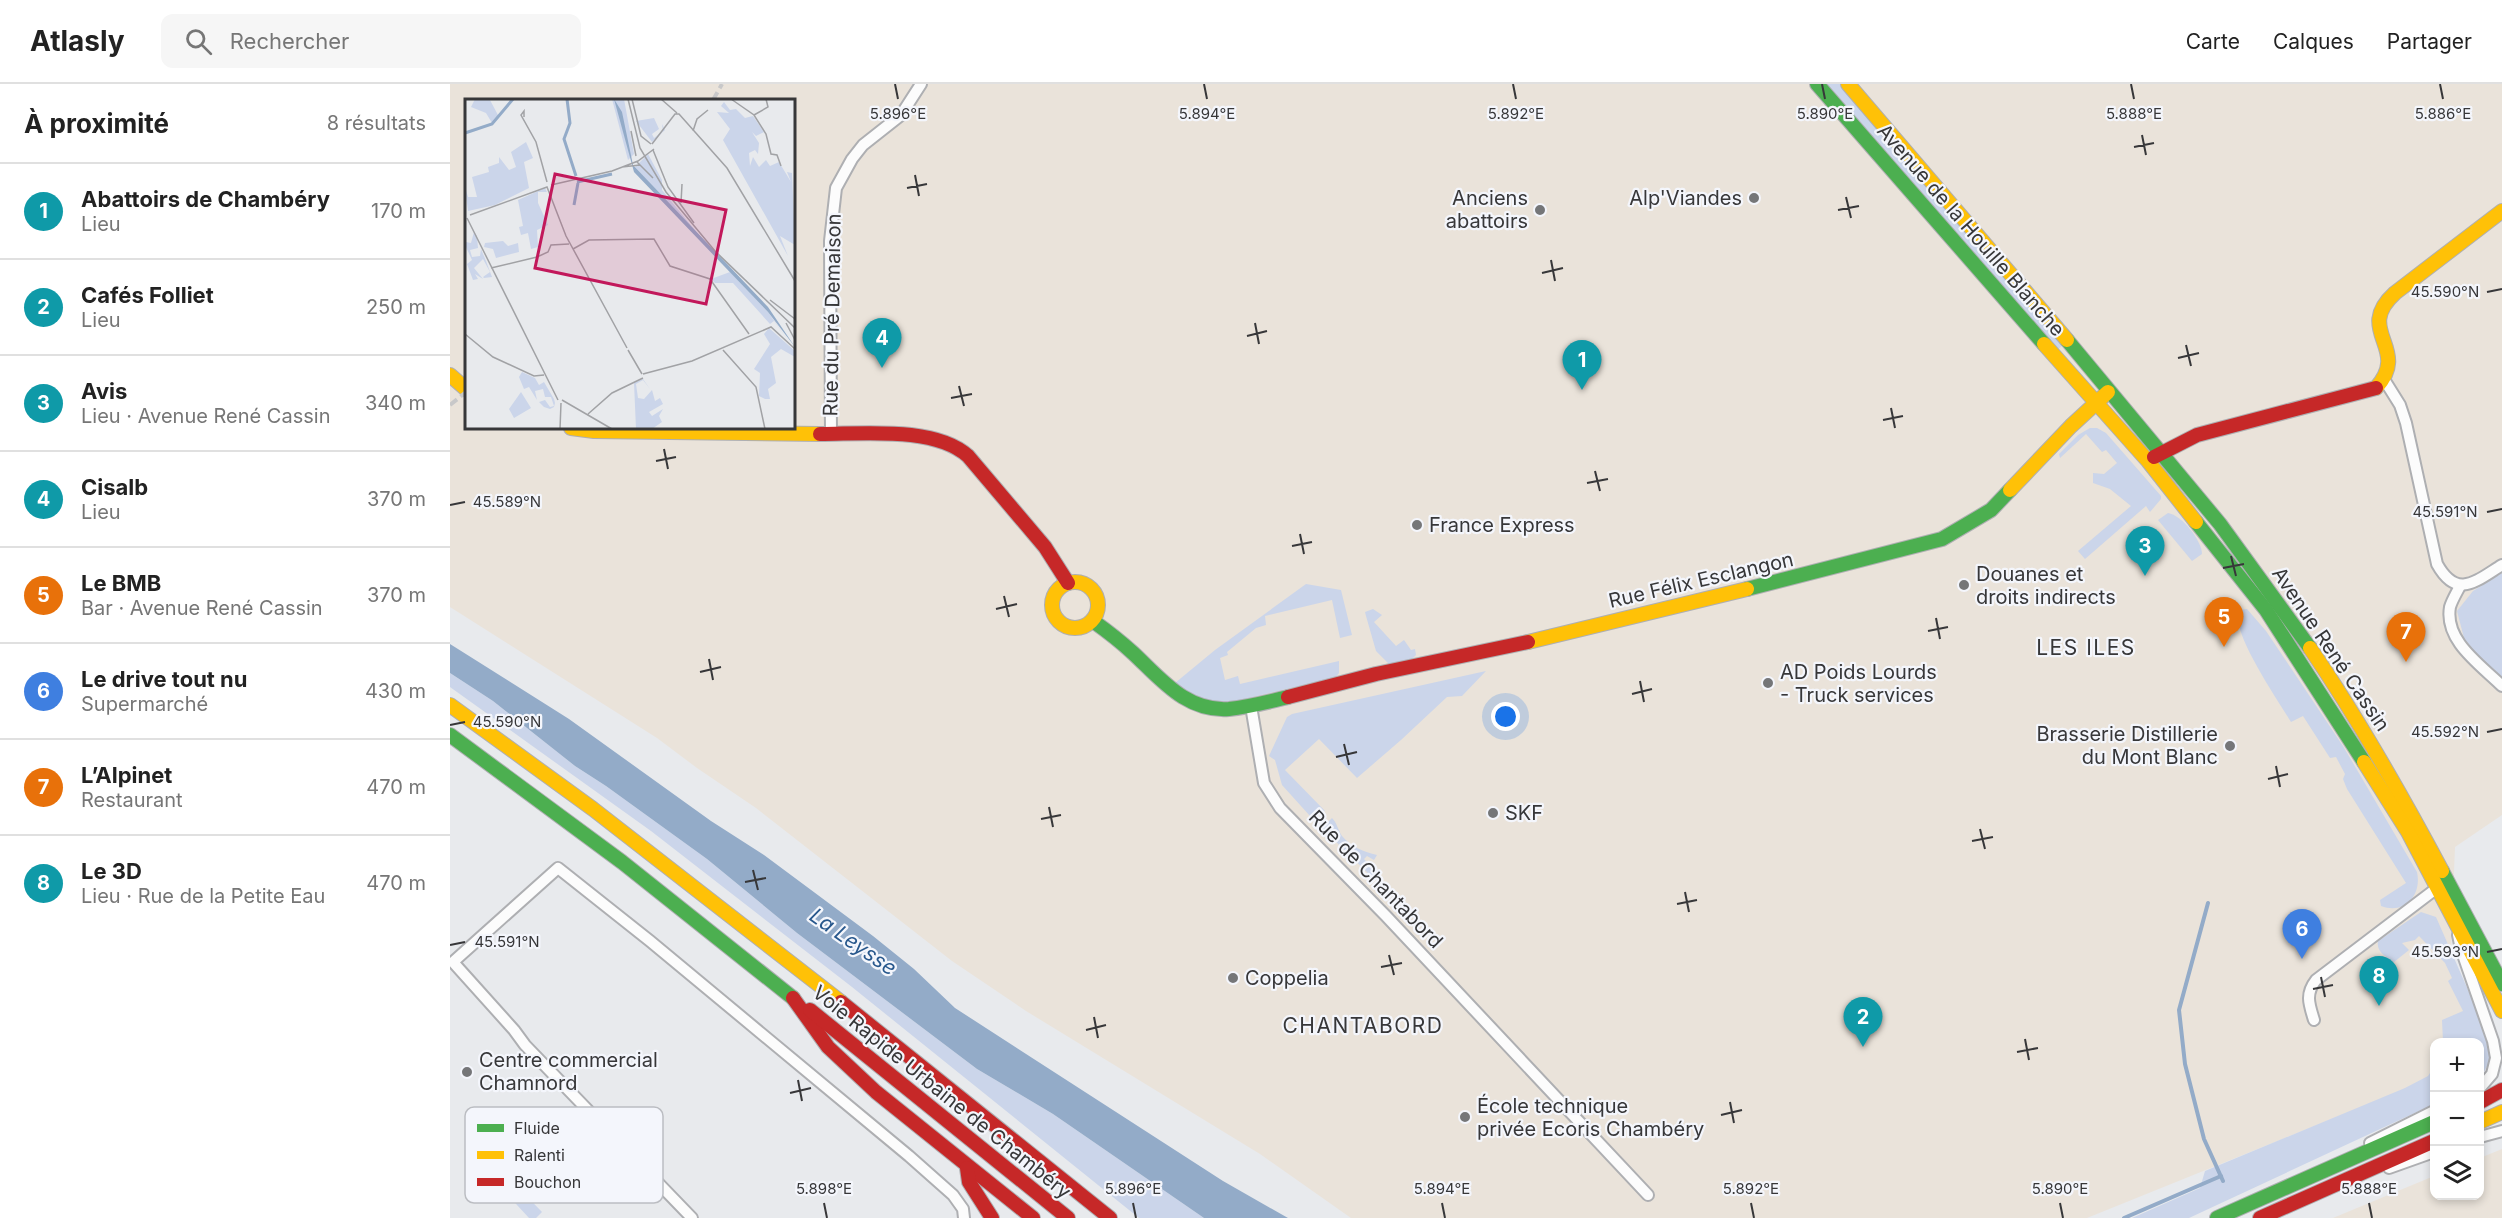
<!DOCTYPE html>
<html lang="fr">
<head>
<meta charset="utf-8">
<style>
  :root { --surface:#fff; --page:#f6f6f6; --text:#222; --muted:#767676; --line:#e0e0e0; --accent:#1a73e8 }
  body { margin:0; font-family:Inter,sans-serif; background:var(--page); color:var(--text) }
  .controls { position:absolute; right:18px; bottom:18px; display:grid; overflow:hidden; border-radius:12px; box-shadow:0 3px 9px #0003 }
  .controls button { width:54px; height:54px; display:grid; place-items:center; padding:0; border:0; border-bottom:2px solid var(--line); background:var(--surface); color:var(--text); font:30px sans-serif }
  .you { position:absolute; left:1056px; top:633px; width:21px; height:21px; margin:-15px; border:4px solid #fff; border-radius:50%; background:#1a73e8; box-shadow:0 0 0 9px #1a73e833 }
  .badge { display:grid; place-items:center; width:39px; height:39px; border-radius:50%; background:var(--accent); color:#fff; font-size:20px; font-weight:700 }
  .pin { position:absolute; translate:-50% -50px; filter:drop-shadow(0 2px 3px #0008) }
  .pin::after { content:''; position:absolute; top:32px; width:21px; height:18px; background:inherit; clip-path:polygon(0 0,100% 0,50% 100%) }
  .list { margin:0; padding:0; list-style:none }
  h2 { display:flex; justify-content:space-between; align-items:center; height:78px; margin:0; padding:0 24px; font-size:26px }
  h2 small { font-size:20px; font-weight:400; color:var(--muted) }
  .list li { display:grid; grid-template-columns:39px 1fr auto; gap:18px; align-items:center; box-sizing:border-box; height:96px; padding:0 24px; border-top:2px solid var(--line) }
  .list b { display:block; font-size:22px; white-space:nowrap }
  .list p { margin:0; font-size:20px; white-space:nowrap; color:var(--muted) }
  .list em { font-size:20px; font-style:normal; color:var(--muted) }
  .icon { flex:none; width:33px; height:33px; fill:none; stroke:currentColor; stroke-width:2; stroke-linecap:round; stroke-linejoin:round }
  .map { position:relative; flex:none; width:2052px; height:1134px; overflow:hidden }
  header { display:flex; align-items:center; gap:36px; box-sizing:border-box; height:84px; padding:0 30px; background:var(--surface); border-bottom:2px solid var(--line) }
  header strong { font-size:28px }
  nav { display:flex; gap:33px; margin-inline-start:auto; font-size:21px }
  .search { width:420px; height:54px; background:var(--page); display:flex; align-items:center; gap:15px; box-sizing:border-box; padding:0 21px; border-radius:12px; color:var(--muted); font-size:22px }
  main { display:flex }
  aside { flex:1; background:var(--surface) }
  .map>svg:first-child { display:block }
  .industrial { fill:#eae3da; fill-rule:evenodd }
  .green { fill:#cbd5ea }
  .water { fill:#93abc8 }
  .lines { fill:none; stroke-linecap:round; stroke-linejoin:round }
  .stream { stroke:#93abc8; stroke-width:4 }
  .street-casing { stroke:#aeafb2; stroke-width:14 }
  .fast-casing { stroke:#aeafb2; stroke-width:16 }
  .slow-casing { stroke:#aeafb2; stroke-width:16 }
  .jam-casing { stroke:#aeafb2; stroke-width:16 }
  .street { stroke:#fcfcfc; stroke-width:10 }
  .fast { stroke:#4caf50; stroke-width:14 }
  .slow { stroke:#ffc107; stroke-width:14 }
  .jam { stroke:#c62828; stroke-width:14 }
  .rail { stroke:#c8c8c9; stroke-width:4; stroke-dasharray:9 4.5; stroke-linecap:butt }
  .ticks { fill:none; stroke:#373739; stroke-width:2 }
  .poi-dot { fill:#757678; stroke:#f4f6fc; stroke-width:2 }
  .labels { text-anchor:middle; stroke-width:4.5; stroke-linejoin:round; paint-order:stroke }
  .poi-label { font-size:20px; fill:#373739; stroke:#f4f6fc; text-anchor:start }
  .street-label { font-size:20px; fill:#373739; stroke:#f4f6fc }
  .neighbourhood-label { font-size:21px; letter-spacing:1.5px; fill:#373739; stroke:#f4f6fc }
  .water-label { font-size:21px; font-style:italic; fill:#27578c; stroke:#f4f6fc }
  .inset-river { fill:none; stroke:#93abc8; stroke-width:3 }
  .inset-road { fill:none; stroke:#a1a2a5; stroke-width:1.5 }
  .view { fill:#c2185b; fill-opacity:0.15; stroke:#c2185b; stroke-width:3 }
  .inset-edge { fill:none; stroke:#373739; stroke-width:3 }
  .key { fill:#f4f6fc; stroke:#bbbdc2; stroke-width:1.5 }
  .key-label { font-size:16px; fill:#373739 }
  .ticks-label { font-size:15px; text-anchor:middle; fill:#373739; stroke:#f4f6fc; stroke-width:4.5; stroke-linejoin:round; paint-order:stroke }
</style>
</head>
<body>
<header>
<strong>Atlasly</strong>
<div class="search"><svg class="icon" aria-label="search" viewBox="0 0 24 24"><circle cx="10" cy="10" r="6"/><path d="M15 15l6 6"/></svg>Rechercher</div>
<nav><a>Carte</a><a>Calques</a><a>Partager</a></nav>
</header>
<main>
<aside>
<h2>À proximité<small>8 résultats</small></h2>
<ul class="list">
<li><span class="badge" style="background:#0f9aa8">1</span><div><b>Abattoirs de Chambéry</b><p>Lieu</p></div><em>170 m</em></li>
<li><span class="badge" style="background:#0f9aa8">2</span><div><b>Cafés Folliet</b><p>Lieu</p></div><em>250 m</em></li>
<li><span class="badge" style="background:#0f9aa8">3</span><div><b>Avis</b><p>Lieu · Avenue René Cassin</p></div><em>340 m</em></li>
<li><span class="badge" style="background:#0f9aa8">4</span><div><b>Cisalb</b><p>Lieu</p></div><em>370 m</em></li>
<li><span class="badge" style="background:#e8710a">5</span><div><b>Le BMB</b><p>Bar · Avenue René Cassin</p></div><em>370 m</em></li>
<li><span class="badge" style="background:#3f7fe0">6</span><div><b>Le drive tout nu</b><p>Supermarché</p></div><em>430 m</em></li>
<li><span class="badge" style="background:#e8710a">7</span><div><b>L’Alpinet</b><p>Restaurant</p></div><em>470 m</em></li>
<li><span class="badge" style="background:#0f9aa8">8</span><div><b>Le 3D</b><p>Lieu · Rue de la Petite Eau</p></div><em>470 m</em></li>
</ul>
</aside>
<div class="map">
<svg width="2052" height="1134" viewBox="0 0 2052 1134">
  <rect width="100%" height="100%" fill="#e8eaed"/>
  <g class="industrial">
    <path d="M 0,0 L 2052,0 L 2052,489 L 2023,507 L 2014,554 L 2052,604 L 2052,731 L 2005,763 L 2001,864 L 2022,941 L 2007,958 L 1984,958 L 1984,990 L 1971,999 L 1637,1134 L 901,1134 L 810,1070 L 576,927 L 502,877 L 306,724 L 247,684 L 207,654 L 0,523 ZM 16,16 L 344,16 L 344,344 L 16,344 Z"/>
    <path d="M 2052,1065 L 2052,1134 L 1883,1134 L 1984,1092 L 1984,1112 L 2030,1112 L 2030,1074 Z"/>
  </g>
  <g class="green">
    <path d="M 1373,0 L 1392,0 L 1613,261 L 1606,267 Z"/>
    <path d="M 1640,344 L 1647,344 L 1656,349 L 1711,412 L 1711,415 L 1700,428 L 1696,422 L 1635,475 L 1628,467 L 1681,422 L 1660,405 L 1643,399 L 1643,389 L 1654,390 L 1667,379 L 1656,366 L 1652,368 L 1636,350 L 1610,374 L 1609,370 L 1628,351 Z"/>
    <path d="M 1718,429 C 1732,431 1752,457 1752,470 L 1742,477 L 1708,436 Z"/>
    <path d="M 2052,489 L 2052,604 L 2014,554 L 2007,527 L 2023,507 Z"/>
    <path d="M 856,500 L 891,506 L 902,551 L 890,554 L 882,516 L 815,532 L 816,541 L 806,544 L 777,568 L 778,571 L 770,574 L 775,596 L 788,592 L 790,600 L 889,577 L 889,589 L 886,593 L 778,619 C 757,620 741,612 725,599 L 765,566 Z"/>
    <path d="M 923,525 L 932,531 L 924,538 L 946,562 L 954,556 L 961,566 L 965,565 L 966,571 L 961,576 L 939,580 L 926,567 L 916,532 L 915,528 Z"/>
    <path d="M 1797,525 L 1816,547 L 1893,662 L 1967,788 C 1972,811 1955,831 1931,822 L 1930,816 L 1956,799 L 1897,705 L 1893,695 L 1895,690 L 1886,673 L 1880,674 L 1853,632 L 1841,638 C 1829,618 1779,546 1789,526 Z"/>
    <path d="M 1036,587 L 1012,612 L 997,613 L 951,656 L 907,694 L 869,655 L 835,686 L 875,727 L 860,732 L 832,701 L 825,676 L 819,672 L 837,633 L 842,630 Z"/>
    <path d="M 0,589 L 43,617 L 125,682 L 156,702 L 257,775 L 347,849 L 527,985 L 603,1030 L 754,1134 L 689,1134 L 402,903 L 201,747 L 0,603 Z"/>
    <path d="M 882,734 C 887,739 888,746 892,752 C 901,763 914,768 927,771 L 924,776 L 917,772 L 914,775 L 926,788 L 922,793 L 872,744 Z"/>
    <path d="M 1971,828 L 1986,833 L 2029,931 L 2040,964 L 2040,976 L 2030,996 L 2030,958 L 1993,958 L 1992,936 L 2013,927 L 1998,897 L 2002,894 L 1995,879 L 1969,852 L 1965,856 L 1952,859 L 1959,866 L 1944,878 C 1936,873 1926,868 1928,857 Z"/>
    <path d="M 1984,983 L 1984,1020 L 1739,1134 L 1682,1134 L 1750,1104 L 1755,1087 L 1955,1004 L 1978,992 Z"/>
    <path d="M 21,1055 L 92,1128 L 86,1134 L 79,1134 L 43,1095 L 43,1083 L 18,1058 Z"/>
  </g>
  <path class="water" d="M 0,560 L 119,635 L 261,737 L 314,771 L 423,852 L 464,885 L 505,924 L 773,1097 L 838,1134 L 754,1134 L 603,1030 L 527,985 L 347,849 L 257,775 L 156,702 L 125,682 L 43,617 L 0,589 Z"/>
  <g class="lines">
    <g class="stream">
      <path d="M 1758,819 L 1729,926 L 1735,980 L 1754,1055 L 1773,1097"/>
      <path d="M 1674,1134 L 1771,1092"/>
    </g>
    <defs>
      <g id="street">
        <path d="M 1935,297 L 1950,321 L 1956,339 L 1987,480 C 2007,516 2026,497 2052,481"/>
        <path d="M 381,350 L 380,157 L 386,104 L 402,75 L 413,61 L 451,31 L 471,0"/>
        <path d="M 2010,502 C 2007,508 2002,516 2000,523 C 1994,557 2031,581 2052,602"/>
        <path d="M 801,622 L 814,699 L 830,724 L 936,832 L 1198,1111"/>
        <path d="M 2008,851 L 2011,865 L 2043,957 L 2046,974 L 2042,990 L 2030,1004"/>
        <path d="M 1864,936 C 1859,920 1855,910 1866,896 L 1991,801"/>
        <path d="M 2030,1053 L 2052,1047"/>
        <path d="M 1920,1059 L 1984,1027"/>
        <path d="M 1939,1084 L 1984,1068"/>
        <path d="M 242,1134 L 75,961 L 64,946 L 3,878 L 108,784 L 200,857 L 459,1072 L 503,1111 L 513,1125 L 514,1134"/>
      </g>
      <g id="fast">
        <path d="M 1367,0 L 1594,260"/>
        <path d="M 1617,256 L 1770,440 L 1860,564"/>
        <path d="M 1746,438 L 1816,526 L 1914,678"/>
        <path d="M 1297,505 L 1492,455 L 1541,426 L 1560,406"/>
        <path d="M 643,537 C 657,547 670,557 683,569 C 711,595 736,628 779,625 C 799,623 818,618 838,613"/>
        <path d="M 0,651 L 172,778 L 343,914"/>
        <path d="M 1992,787 L 2052,900"/>
        <path d="M 1767,1134 L 1984,1038"/>
      </g>
      <g id="slow">
        <path d="M 1398,0 L 1617,256"/>
        <path d="M 1594,260 L 1698,377 L 1746,438"/>
        <path d="M 0,291 L 16,305"/>
        <path d="M 1926,304 C 1962,264 1903,247 1945,209 L 2052,127"/>
        <path d="M 121,344 L 144,347 L 370,350"/>
        <path d="M 1560,406 L 1621,342 L 1658,308"/>
        <circle cx="625" cy="521" r="23"/>
        <path d="M 1078,558 L 1297,505"/>
        <path d="M 1860,564 C 1909,636 1951,710 1992,787"/>
        <path d="M 0,621 L 143,725 L 391,918"/>
        <path d="M 1914,678 L 1958,748 L 2052,927"/>
        <path d="M 2030,1038 L 2052,1028"/>
      </g>
      <g id="jam">
        <path d="M 370,350 C 413,350 485,342 518,372 L 595,463 L 618,499"/>
        <path d="M 1704,373 L 1747,351 L 1926,304"/>
        <path d="M 838,613 L 926,590 L 1078,558"/>
        <path d="M 343,914 L 378,963 L 426,1008 L 583,1134"/>
        <path d="M 391,918 L 660,1134"/>
        <path d="M 360,926 L 618,1134"/>
        <path d="M 2030,1018 L 2052,1006"/>
        <path d="M 517,1084 L 519,1098 L 542,1134"/>
        <path d="M 1810,1134 L 1984,1057"/>
      </g>
    </defs>
    <use href="#street" class="street-casing"/>
    <use href="#fast" class="fast-casing"/>
    <use href="#slow" class="slow-casing"/>
    <use href="#jam" class="jam-casing"/>
    <use href="#street" class="street"/>
    <use href="#fast" class="fast"/>
    <use href="#slow" class="slow"/>
    <use href="#jam" class="jam"/>
    <g class="rail">
      <path d="M 263,16 L 272,0"/>
      <path d="M 0,321 L 16,308"/>
    </g>
  </g>
  <path class="ticks" d="M 445,0 L 448,15M 754,0 L 757,15M 1063,0 L 1066,15M 1372,0 L 1375,15M 1681,0 L 1684,15M 1990,0 L 1993,15M 1692,51 L 1696,71M 1684,63 L 1704,59M 465,91 L 469,112M 457,104 L 477,100M 1396,113 L 1401,134M 1388,126 L 1409,122M 1101,176 L 1105,197M 1092,189 L 1113,184M 2037,208 L 2052,205M 805,239 L 809,260M 797,252 L 817,247M 1736,261 L 1741,282M 1728,274 L 1749,269M 509,302 L 514,322M 501,314 L 522,310M 1441,324 L 1445,344M 1433,336 L 1453,332M 214,365 L 218,385M 206,377 L 226,373M 1145,387 L 1150,407M 1137,399 L 1158,395M 0,421 L 15,418M 2037,428 L 2052,425M 850,450 L 854,470M 842,462 L 862,458M 1781,472 L 1786,492M 1773,484 L 1794,480M 554,512 L 559,533M 546,525 L 567,520M 1486,534 L 1490,555M 1478,547 L 1498,543M 259,575 L 263,596M 250,588 L 271,583M 1190,597 L 1194,618M 1182,610 L 1202,605M 0,641 L 15,638M 2037,648 L 2052,645M 894,660 L 899,681M 886,673 L 907,668M 1826,682 L 1830,703M 1818,695 L 1838,690M 599,723 L 603,743M 591,735 L 611,731M 1530,745 L 1535,765M 1522,757 L 1543,753M 303,786 L 308,806M 295,798 L 316,794M 1235,808 L 1239,828M 1227,820 L 1247,816M 0,861 L 15,858M 2037,868 L 2052,865M 939,871 L 944,891M 931,883 L 952,879M 1871,893 L 1875,913M 1863,905 L 1883,901M 644,933 L 648,954M 636,946 L 656,941M 1575,955 L 1579,976M 1567,968 L 1588,964M 348,996 L 352,1017M 340,1009 L 361,1004M 1280,1018 L 1284,1039M 1271,1031 L 1292,1026M 374,1119 L 377,1134M 683,1119 L 686,1134M 992,1119 L 995,1134M 1301,1119 L 1304,1134M 1610,1119 L 1613,1134M 1919,1119 L 1922,1134"/>
  <g class="poi-dot">
    <circle cx="1304" cy="114" r="6"/>
    <circle cx="1090" cy="126" r="6"/>
    <circle cx="967" cy="441" r="6"/>
    <circle cx="1514" cy="501" r="6"/>
    <circle cx="1318" cy="599" r="6"/>
    <circle cx="1780" cy="662" r="6"/>
    <circle cx="1043" cy="729" r="6"/>
    <circle cx="783" cy="894" r="6"/>
    <circle cx="17" cy="988" r="6"/>
    <circle cx="1015" cy="1033" r="6"/>
  </g>
  <g class="labels">
    <g class="poi-label">
      <text x="1078" y="121" text-anchor="end">Anciens<tspan x="1078" dy="23">abattoirs</tspan></text>
      <text x="1292" y="121" text-anchor="end">Alp'Viandes</text>
      <text x="979" y="448">France Express</text>
      <text x="1526" y="497">Douanes et<tspan x="1526" dy="23">droits indirects</tspan></text>
      <text x="1330" y="595">AD Poids Lourds<tspan x="1330" dy="23">- Truck services</tspan></text>
      <text x="1768" y="657" text-anchor="end">Brasserie Distillerie<tspan x="1768" dy="23">du Mont Blanc</tspan></text>
      <text x="1055" y="736">SKF</text>
      <text x="795" y="901">Coppelia</text>
      <text x="29" y="983">Centre commercial<tspan x="29" dy="23">Chamnord</tspan></text>
      <text x="1027" y="1029">École technique<tspan x="1027" dy="23">privée Ecoris Chambéry</tspan></text>
    </g>
    <g class="street-label">
      <text transform="translate(1521 146) rotate(49)" y="7">Avenue de la Houille Blanche</text>
      <text transform="translate(382 231) rotate(-89)" y="7">Rue du Pré Demaison</text>
      <text transform="translate(1251 496) rotate(-13)" y="7">Rue Félix Esclangon</text>
      <text transform="translate(1881 565) rotate(56)" y="7">Avenue René Cassin</text>
      <text transform="translate(926 795) rotate(46)" y="7">Rue de Chantabord</text>
      <text transform="translate(492 1008) rotate(39)" y="7">Voie Rapide Urbaine de Chambéry</text>
    </g>
    <g class="neighbourhood-label">
      <text x="1636" y="571">LES ILES</text>
      <text x="913" y="949">CHANTABORD</text>
    </g>
    <g class="water-label">
      <text transform="translate(403 858) rotate(35)" y="7">La Leysse</text>
    </g>
  </g>
  <g transform="translate(15 15)">
    <rect width="330" height="330" fill="#e8eaed"/>
    <path d="M 10,0 L 25,1 L 34,18 L 31,21 L 27,24 L 21,14 L 6,8 ZM 147,0 L 159,0 L 169,55 L 163,61 ZM 259,3 L 265,11 L 271,10 L 280,19 L 288,17 L 299,33 L 291,37 L 287,33 L 294,44 L 293,55 L 290,51 L 284,54 L 285,67 L 288,58 L 294,68 L 301,61 L 305,67 L 314,63 L 326,83 L 322,73 L 327,74 L 330,146 L 315,137 L 323,157 L 258,41 L 265,30 L 252,13 L 264,14 L 256,7 ZM 189,19 L 194,30 L 187,35 L 189,39 L 198,32 L 197,25 L 200,31 L 187,43 L 171,22 ZM 61,43 L 68,59 L 59,63 L 64,89 L 30,106 L 3,112 L 0,88 L 3,98 L 12,98 L 7,78 L 24,73 L 23,68 L 34,64 L 34,58 L 44,71 L 51,68 L 46,53 ZM 183,55 L 197,81 L 197,91 L 248,153 L 170,68 ZM 80,89 L 82,93 L 73,93 L 73,104 L 83,126 L 72,131 L 73,148 L 66,150 L 63,134 L 56,136 L 54,128 L 58,127 L 53,101 ZM 0,120 L 12,137 L 13,149 L 5,151 L 7,158 L 15,157 L 16,150 L 21,162 L 27,178 L 19,179 L 18,178 L 25,173 L 18,160 L 9,169 L 18,180 L 10,175 L 13,180 L 8,181 L 2,165 L 7,161 L 0,146 L 1,143 L 6,144 L 9,133 ZM 38,142 L 43,147 L 53,144 L 54,153 L 31,159 L 28,150 L 19,148 L 20,144 ZM 265,173 L 303,213 L 322,240 L 309,222 L 305,225 L 268,184 L 250,184 L 246,180 ZM 304,229 L 330,252 L 330,258 L 316,250 L 306,258 L 311,284 L 303,290 L 305,300 L 300,300 L 294,297 L 295,274 L 289,270 L 305,245 L 299,235 ZM 57,273 L 70,279 L 74,286 L 79,283 L 89,300 L 90,304 L 89,308 L 85,310 L 79,308 L 74,303 L 80,301 L 85,308 L 89,307 L 86,298 L 80,298 L 78,290 L 70,292 L 72,301 L 64,288 L 59,290 L 54,278 ZM 178,280 L 185,290 L 178,281 L 171,285 L 173,299 L 179,300 L 187,291 L 190,302 L 195,299 L 198,305 L 184,313 L 187,317 L 198,310 L 194,317 L 197,323 L 187,330 L 171,330 L 169,284 ZM 56,293 L 66,309 L 49,319 L 44,310 Z" fill="#cbd5ea"/>
    <path d="M 149,0 L 157,13 L 168,66 L 303,208 L 330,248 L 303,213 L 169,73 Z" fill="#93abc8"/>
    <path class="inset-river" d="M 102,0 L 105,24 L 99,40 L 111,77M 0,34 L 27,25 L 48,0M 112,83 L 147,75M 109,106 L 113,84"/>
    <path class="inset-road" d="M 163,0 L 175,49 L 201,93 L 250,152 L 330,229M 167,0 L 176,37 L 186,45M 196,0 L 212,14M 266,0 L 289,16 L 301,35 L 306,55 L 312,56 L 316,67M 289,16 L 303,8 L 301,0M 59,18 L 59,12 L 56,16 L 71,43 L 82,83M 166,32 L 171,57M 228,32 L 232,20 L 243,11M 187,45 L 210,15 L 214,15 L 262,69 L 330,182M 188,51 L 203,88 L 229,124M 172,63 L 188,79M 157,68 L 175,66M 86,86 L 147,72 L 173,62 L 189,50M 216,104 L 217,85M 5,116 L 82,88 L 101,137 L 162,249M 2,119 L 93,301M 108,150 L 124,141 L 189,140 L 205,167 L 245,180 L 284,235M 26,169 L 72,158 L 83,153 L 86,146 L 104,145M 305,201 L 330,220M 321,224 L 330,241M 0,235 L 28,258 L 69,277 L 79,276M 163,251 L 177,275M 258,251 L 291,288 L 300,330M 178,275 L 227,262 L 306,228 L 330,250M 97,301 L 147,330M 123,315 L 147,294 L 178,279M 95,330 L 96,304"/>
    <path class="view" d="M 90,75 L 261,111 L 241,205 L 70,169 Z"/>
    <rect width="330" height="330" class="inset-edge"/>
  </g>
  <rect x="15" y="1023" width="198" height="96" rx="9" class="key"/>
  <rect x="27" y="1040" width="27" height="8" fill="#4caf50"/>
  <rect x="27" y="1067" width="27" height="8" fill="#ffc107"/>
  <rect x="27" y="1094" width="27" height="8" fill="#c62828"/>
  <g class="key-label">
    <text x="64" y="1050">Fluide</text>
    <text x="64" y="1077">Ralenti</text>
    <text x="64" y="1104">Bouchon</text>
  </g>
  <g class="ticks-label">
    <text x="448" y="35">5.896°E</text>
    <text x="757" y="35">5.894°E</text>
    <text x="1066" y="35">5.892°E</text>
    <text x="1375" y="35">5.890°E</text>
    <text x="1684" y="35">5.888°E</text>
    <text x="1993" y="35">5.886°E</text>
    <text x="1995" y="213">45.590°N</text>
    <text x="57" y="423">45.589°N</text>
    <text x="1995" y="433">45.591°N</text>
    <text x="57" y="643">45.590°N</text>
    <text x="1995" y="653">45.592°N</text>
    <text x="57" y="863">45.591°N</text>
    <text x="1995" y="873">45.593°N</text>
    <text x="374" y="1110">5.898°E</text>
    <text x="683" y="1110">5.896°E</text>
    <text x="992" y="1110">5.894°E</text>
    <text x="1301" y="1110">5.892°E</text>
    <text x="1610" y="1110">5.890°E</text>
    <text x="1919" y="1110">5.888°E</text>
  </g>
</svg>
<div class="controls">
<button>+</button>
<button>−</button>
<button><svg class="icon" aria-label="layers" viewBox="0 0 24 24"><path d="M12 4l9 5-9 5-9-5zM3 14l9 5 9-5"/></svg></button>
</div>
<div class="you"></div>
<div class="pin badge" style="left:1132px;top:306px;background:#0f9aa8">1</div>
<div class="pin badge" style="left:1413px;top:963px;background:#0f9aa8">2</div>
<div class="pin badge" style="left:1695px;top:492px;background:#0f9aa8">3</div>
<div class="pin badge" style="left:432px;top:284px;background:#0f9aa8">4</div>
<div class="pin badge" style="left:1774px;top:563px;background:#e8710a">5</div>
<div class="pin badge" style="left:1852px;top:875px;background:#3f7fe0">6</div>
<div class="pin badge" style="left:1956px;top:578px;background:#e8710a">7</div>
<div class="pin badge" style="left:1929px;top:922px;background:#0f9aa8">8</div>
</div>
</main>
</body>
</html>
